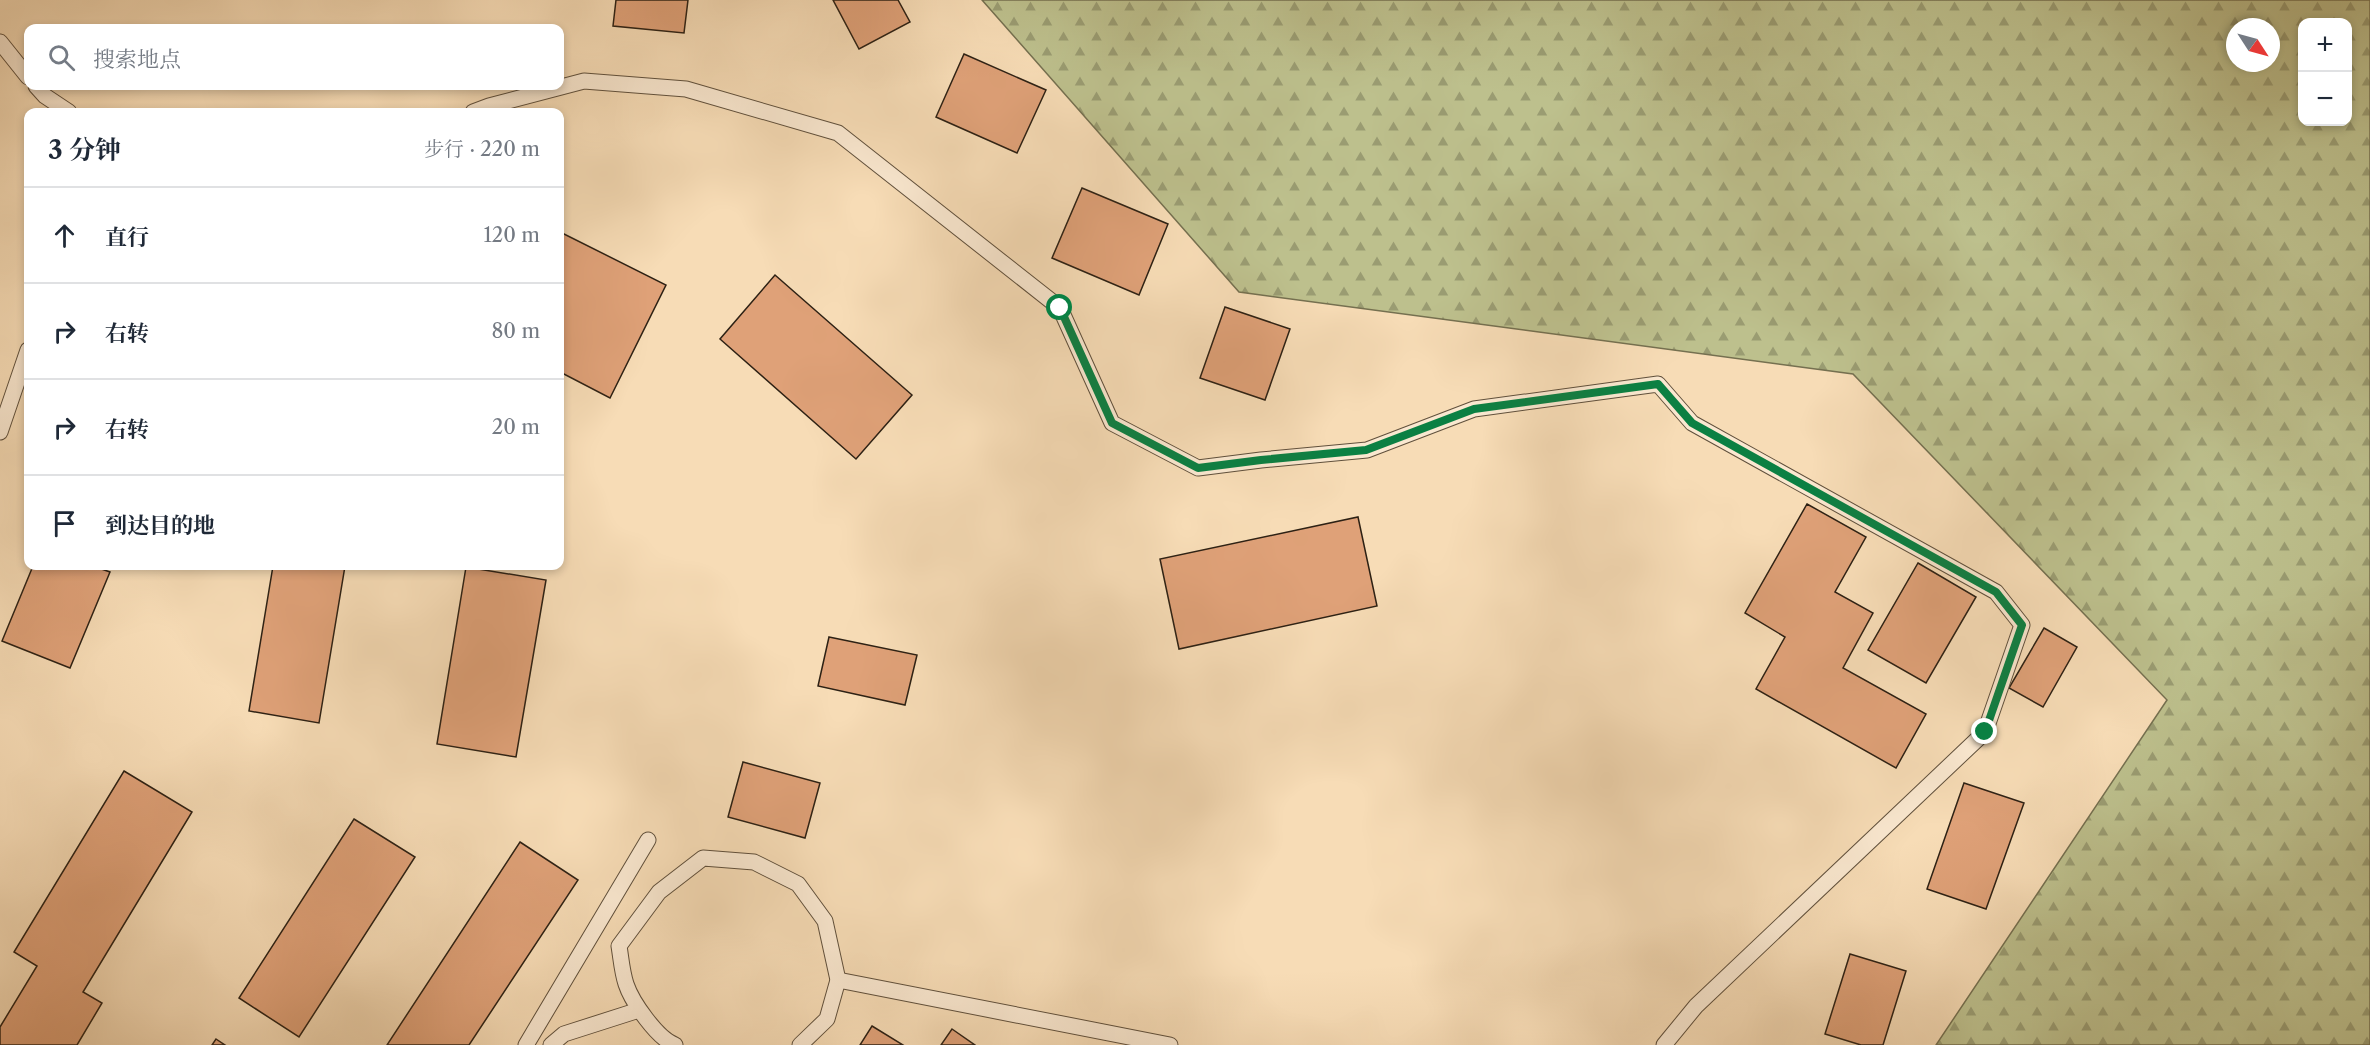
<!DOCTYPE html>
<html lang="zh">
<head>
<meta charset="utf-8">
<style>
  :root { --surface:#fff; --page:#f6f6f7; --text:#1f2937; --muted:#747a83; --line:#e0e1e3 }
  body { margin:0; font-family:"Libre Caslon Text","Noto Serif SC",serif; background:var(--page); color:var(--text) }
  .controls { position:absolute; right:18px; top:18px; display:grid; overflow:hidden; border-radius:12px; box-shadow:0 3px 9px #0003 }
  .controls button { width:54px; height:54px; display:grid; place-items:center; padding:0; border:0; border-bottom:2px solid var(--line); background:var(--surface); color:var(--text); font:30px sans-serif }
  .compass { position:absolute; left:2226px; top:18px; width:54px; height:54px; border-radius:50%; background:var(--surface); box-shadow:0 3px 9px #0003; rotate:126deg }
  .stop { position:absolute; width:18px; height:18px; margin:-14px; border:4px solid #0b8043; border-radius:50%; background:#fff }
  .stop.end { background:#0b8043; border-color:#fff; box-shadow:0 2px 6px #0008 }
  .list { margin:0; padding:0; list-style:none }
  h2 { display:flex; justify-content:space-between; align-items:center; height:78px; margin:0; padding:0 24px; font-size:26px }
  h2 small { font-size:20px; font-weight:400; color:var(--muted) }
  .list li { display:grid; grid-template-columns:39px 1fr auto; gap:18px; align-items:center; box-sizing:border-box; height:96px; padding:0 24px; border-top:2px solid var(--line) }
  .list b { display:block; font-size:22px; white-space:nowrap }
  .list em { font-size:20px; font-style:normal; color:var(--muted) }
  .icon { flex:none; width:33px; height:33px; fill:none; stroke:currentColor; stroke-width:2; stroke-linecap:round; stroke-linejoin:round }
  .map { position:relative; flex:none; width:2370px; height:1045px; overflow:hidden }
  .search { position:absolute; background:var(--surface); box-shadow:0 3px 9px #0003; left:24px; top:24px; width:540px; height:66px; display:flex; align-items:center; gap:15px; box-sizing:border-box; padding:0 21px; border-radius:12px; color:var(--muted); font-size:22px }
  .panel { position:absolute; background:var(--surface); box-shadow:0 3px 9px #0003; left:24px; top:108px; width:540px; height:462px; border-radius:12px }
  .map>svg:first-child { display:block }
  .forest { fill:url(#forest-firs); stroke:#757050; stroke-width:1.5; fill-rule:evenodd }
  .building { fill:#dfa178; stroke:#2d2114; stroke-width:1.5 }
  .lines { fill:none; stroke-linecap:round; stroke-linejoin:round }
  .lane-casing { stroke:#60503c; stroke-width:17 }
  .lane { stroke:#fae8d0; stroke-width:15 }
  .route { stroke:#0b8043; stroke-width:8 }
</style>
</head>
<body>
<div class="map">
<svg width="2370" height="1045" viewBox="0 0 2370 1045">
  <defs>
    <pattern id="forest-firs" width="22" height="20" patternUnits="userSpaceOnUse" patternTransform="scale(1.5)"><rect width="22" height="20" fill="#bdc08d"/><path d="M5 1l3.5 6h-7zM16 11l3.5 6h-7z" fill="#9a9c72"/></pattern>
  </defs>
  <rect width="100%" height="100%" fill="#f7dcb6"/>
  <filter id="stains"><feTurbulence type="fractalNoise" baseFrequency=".00333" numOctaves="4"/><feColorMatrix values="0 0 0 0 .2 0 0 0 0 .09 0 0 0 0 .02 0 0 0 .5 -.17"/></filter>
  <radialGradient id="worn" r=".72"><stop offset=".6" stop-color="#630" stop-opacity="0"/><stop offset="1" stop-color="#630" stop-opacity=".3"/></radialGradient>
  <path class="forest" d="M 982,0 L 2370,0 L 2370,1045 L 1936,1045 L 2167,700 L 1853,374 L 1239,292 ZM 2302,22 L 2348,22 L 2348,122 L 2302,122 ZM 2235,27 L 2271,27 L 2271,63 L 2235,63 Z"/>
  <g class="building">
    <path d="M 616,0 L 688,0 L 684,33 L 613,26 Z"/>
    <path d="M 833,0 L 898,0 L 910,22 L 859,49 Z"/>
    <path d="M 964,54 L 1046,90 L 1017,153 L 936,117 Z"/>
    <path d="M 1082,188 L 1168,224 L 1139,295 L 1052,258 Z"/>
    <path d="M 560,232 L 666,285 L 610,398 L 560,372 Z"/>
    <path d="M 775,275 L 912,395 L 856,459 L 720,339 Z"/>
    <path d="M 1225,307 L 1290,329 L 1265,400 L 1200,378 Z"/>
    <path d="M 1807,504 L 1866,537 L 1835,592 L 1873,613 L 1843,668 L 1926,714 L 1896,768 L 1756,689 L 1785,637 L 1745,613 Z"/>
    <path d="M 1358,517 L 1377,606 L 1179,649 L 1160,559 Z"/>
    <path d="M 1918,563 L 1976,597 L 1926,683 L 1868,650 Z"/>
    <path d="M 33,566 L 93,566 L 110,572 L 70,668 L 2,641 Z"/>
    <path d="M 273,566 L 345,566 L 319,723 L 249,711 Z"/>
    <path d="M 466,567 L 546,580 L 516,757 L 437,744 Z"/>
    <path d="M 2044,628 L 2077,647 L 2043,707 L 2009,688 Z"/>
    <path d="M 829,637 L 917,655 L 905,705 L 818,686 Z"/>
    <path d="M 743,762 L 820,783 L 805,838 L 728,817 Z"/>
    <path d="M 124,771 L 192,812 L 83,992 L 102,1003 L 77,1045 L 0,1045 L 0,1027 L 37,966 L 14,952 Z"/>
    <path d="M 1964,783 L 2024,803 L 1986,909 L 1927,889 Z"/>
    <path d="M 354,819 L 415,857 L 299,1037 L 239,998 Z"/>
    <path d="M 520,842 L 578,880 L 469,1045 L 387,1045 Z"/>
    <path d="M 1850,954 L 1906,971 L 1883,1045 L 1861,1045 L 1825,1034 Z"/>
    <path d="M 872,1026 L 903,1045 L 860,1045 Z"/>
    <path d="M 952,1029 L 975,1045 L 941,1045 Z"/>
    <path d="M 216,1039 L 225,1045 L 212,1045 Z"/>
  </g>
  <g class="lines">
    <defs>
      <g id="lane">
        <path d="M 0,42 L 28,77"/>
        <path d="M 36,86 L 45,96 L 69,112"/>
        <path d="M 473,112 L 489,106 L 584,81 L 686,89 L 838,133 L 1060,308 L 1112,423 L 1198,468 L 1261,460 L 1367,450 L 1474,409 L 1658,384 L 1692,423 L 1996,592 L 2022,625 L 1985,732 L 1696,1006 L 1664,1045"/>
        <path d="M 0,432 L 28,350"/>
        <path d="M 838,980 L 1170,1045"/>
        <path d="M 526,1045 L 648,840"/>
        <path d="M 551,1045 L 564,1034 L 639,1010"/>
        <path d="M 675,1045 C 657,1038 632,1002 626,984 C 622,972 621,958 619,946 L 659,892 L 703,858 L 754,862 L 798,884 L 825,921 L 838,980 L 827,1019 L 800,1045"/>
      </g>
    </defs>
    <use href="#lane" class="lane-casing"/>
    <use href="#lane" class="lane"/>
  </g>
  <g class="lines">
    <path class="route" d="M 1060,308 L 1112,423 L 1198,468 L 1261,460 L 1366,450 L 1474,409 L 1658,384 L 1692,423 L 1996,592 L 2022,625 L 1985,732"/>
  </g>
  <rect width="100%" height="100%" filter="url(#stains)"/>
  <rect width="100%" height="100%" fill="url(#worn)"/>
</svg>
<div class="controls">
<button>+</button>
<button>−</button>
</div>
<svg class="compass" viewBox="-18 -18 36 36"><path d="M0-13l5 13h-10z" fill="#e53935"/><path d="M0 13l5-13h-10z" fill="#747a83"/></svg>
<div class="stop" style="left:1060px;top:308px"></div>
<div class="stop end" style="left:1985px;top:732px"></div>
<div class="search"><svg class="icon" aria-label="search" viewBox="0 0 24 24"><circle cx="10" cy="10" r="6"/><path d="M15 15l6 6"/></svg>搜索地点</div>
<section class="panel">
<h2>3 分钟<small>步行 · 220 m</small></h2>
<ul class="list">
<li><svg class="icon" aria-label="ahead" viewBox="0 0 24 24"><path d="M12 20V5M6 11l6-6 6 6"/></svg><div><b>直行</b></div><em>120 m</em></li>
<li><svg class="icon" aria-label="right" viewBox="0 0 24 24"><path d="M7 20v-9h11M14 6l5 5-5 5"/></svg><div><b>右转</b></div><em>80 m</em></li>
<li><svg class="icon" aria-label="right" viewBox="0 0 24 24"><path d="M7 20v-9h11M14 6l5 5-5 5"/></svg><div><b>右转</b></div><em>20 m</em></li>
<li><svg class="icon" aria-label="arrive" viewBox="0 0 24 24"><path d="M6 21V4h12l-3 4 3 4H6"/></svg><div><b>到达目的地</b></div></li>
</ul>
</section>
</div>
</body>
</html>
